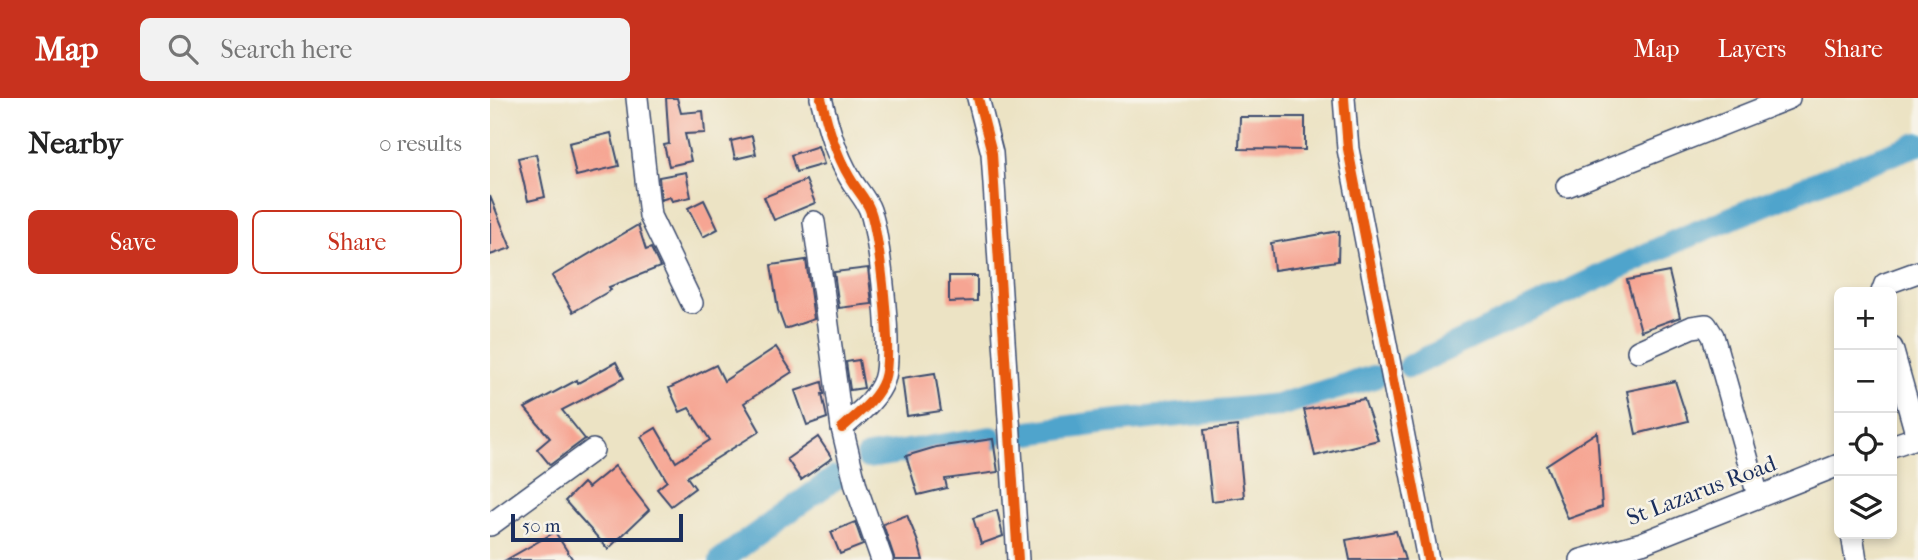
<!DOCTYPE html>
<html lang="en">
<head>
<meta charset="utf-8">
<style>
  :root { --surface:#fff; --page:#f2f2f2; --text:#222; --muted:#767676; --line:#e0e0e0; --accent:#c8321e }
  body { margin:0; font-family:"IM FELL French Canon",serif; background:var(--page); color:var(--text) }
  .controls { position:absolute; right:21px; bottom:21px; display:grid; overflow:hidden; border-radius:10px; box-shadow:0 4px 10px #0003 }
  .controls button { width:63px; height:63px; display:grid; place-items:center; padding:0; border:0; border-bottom:2px solid var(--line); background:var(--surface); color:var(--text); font:35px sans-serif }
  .scale { position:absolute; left:21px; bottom:18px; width:172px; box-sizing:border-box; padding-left:7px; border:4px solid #1b2f5e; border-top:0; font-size:19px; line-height:24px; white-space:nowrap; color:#1b2f5e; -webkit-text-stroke:5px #f7f3e8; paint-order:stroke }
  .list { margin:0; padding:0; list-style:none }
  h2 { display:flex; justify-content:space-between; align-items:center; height:91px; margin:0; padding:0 28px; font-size:30px }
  h2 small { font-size:23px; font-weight:400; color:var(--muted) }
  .actions { display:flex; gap:14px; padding:21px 28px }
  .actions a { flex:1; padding:16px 0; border:2px solid var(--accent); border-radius:10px; text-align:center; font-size:24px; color:var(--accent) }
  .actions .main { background:var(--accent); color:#fff }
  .icon { flex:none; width:38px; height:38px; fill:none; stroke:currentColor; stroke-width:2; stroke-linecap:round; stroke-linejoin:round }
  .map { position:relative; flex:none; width:1428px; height:462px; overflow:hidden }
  header { display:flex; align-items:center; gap:42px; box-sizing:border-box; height:98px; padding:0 35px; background:var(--accent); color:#fff }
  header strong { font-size:33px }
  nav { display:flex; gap:38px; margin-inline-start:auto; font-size:24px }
  .search { width:490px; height:63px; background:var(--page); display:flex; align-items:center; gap:18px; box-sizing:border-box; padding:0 24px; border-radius:10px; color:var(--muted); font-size:26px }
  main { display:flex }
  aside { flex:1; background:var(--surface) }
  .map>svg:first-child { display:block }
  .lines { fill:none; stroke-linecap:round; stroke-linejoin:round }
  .canal { stroke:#50a4cc; stroke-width:24 }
  .building { fill:#f6a593 }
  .street-casing { stroke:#3a4a6d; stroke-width:24 }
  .street { stroke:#fff; stroke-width:21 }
  .cycleway-casing { stroke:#f7f3e8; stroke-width:15 }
  .cycleway { stroke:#e8590c; stroke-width:10 }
  .labels { text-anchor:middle; stroke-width:5; stroke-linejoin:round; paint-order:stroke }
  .street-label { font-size:23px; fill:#1b2f5e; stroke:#f7f3e8 }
</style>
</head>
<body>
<header>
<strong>Map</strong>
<div class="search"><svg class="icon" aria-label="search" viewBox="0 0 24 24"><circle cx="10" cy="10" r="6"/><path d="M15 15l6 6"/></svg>Search here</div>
<nav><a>Map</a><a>Layers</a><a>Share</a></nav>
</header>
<main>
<aside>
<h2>Nearby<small>0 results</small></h2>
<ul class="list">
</ul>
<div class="actions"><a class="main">Save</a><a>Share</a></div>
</aside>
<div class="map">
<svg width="1428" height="462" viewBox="0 0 1428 462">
  <rect width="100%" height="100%" fill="#f7f3e8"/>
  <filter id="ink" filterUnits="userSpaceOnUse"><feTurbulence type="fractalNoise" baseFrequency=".0143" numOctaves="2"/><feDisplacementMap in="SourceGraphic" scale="14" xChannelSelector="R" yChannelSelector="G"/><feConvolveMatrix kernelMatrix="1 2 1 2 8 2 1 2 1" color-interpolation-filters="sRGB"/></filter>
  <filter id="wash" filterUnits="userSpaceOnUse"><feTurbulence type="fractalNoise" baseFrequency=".00686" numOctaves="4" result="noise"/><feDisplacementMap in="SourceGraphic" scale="28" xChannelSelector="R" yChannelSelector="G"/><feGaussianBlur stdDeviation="1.57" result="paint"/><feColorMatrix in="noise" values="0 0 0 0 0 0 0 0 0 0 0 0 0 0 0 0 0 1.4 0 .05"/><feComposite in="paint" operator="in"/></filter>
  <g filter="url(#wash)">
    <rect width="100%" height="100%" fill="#ece3c4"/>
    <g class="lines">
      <g class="canal">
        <path d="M 920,268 L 1186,143 L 1355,73 L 1428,46"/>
        <path d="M 539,335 L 609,325 L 789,307 L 884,279"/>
        <path d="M 378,359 L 501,340"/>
        <path d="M 231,462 L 345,380"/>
      </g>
    </g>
    <g id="blocks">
      <g class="building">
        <path d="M 176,0 L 187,0 L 191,15 L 213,13 L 215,35 L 195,36 L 201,63 L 179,68 L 174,47 L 179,46 Z"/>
        <path d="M 750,19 L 815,19 L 815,52 L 749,51 Z"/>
        <path d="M 121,35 L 129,68 L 86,78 L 79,45 Z"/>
        <path d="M 262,38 L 266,56 L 245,61 L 241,43 Z"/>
        <path d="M 328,48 L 334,66 L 306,74 L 301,57 Z"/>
        <path d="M 46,56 L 55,99 L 38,103 L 28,60 Z"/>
        <path d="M 196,74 L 201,99 L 182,103 L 180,99 L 171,102 L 169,79 Z"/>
        <path d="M 316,82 L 325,105 L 284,122 L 274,99 Z"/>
        <path d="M 0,98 L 21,150 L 0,157 Z"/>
        <path d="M 214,102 L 228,131 L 213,139 L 198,110 Z"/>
        <path d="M 148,127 L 156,152 L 161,150 L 170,169 L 119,189 L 121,192 L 83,214 L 62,178 Z"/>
        <path d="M 849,133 L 848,163 L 784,172 L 781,145 Z"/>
        <path d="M 316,162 L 324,221 L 295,231 L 288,212 L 281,167 Z"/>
        <path d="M 378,170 L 382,206 L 349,210 L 344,174 Z"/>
        <path d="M 1179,174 L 1190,219 L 1151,233 L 1137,182 Z"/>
        <path d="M 459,178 L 487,178 L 487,203 L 459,204 Z"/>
        <path d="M 286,249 L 302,274 L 254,305 L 270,333 L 197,379 L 205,390 L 181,408 L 167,391 L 177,383 L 151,339 L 166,330 L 186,364 L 220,342 L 199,310 L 190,314 L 179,290 L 226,267 L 234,283 Z"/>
        <path d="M 369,262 L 374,290 L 360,292 L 356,264 Z"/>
        <path d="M 126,264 L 134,280 L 72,312 L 95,341 L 60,367 L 47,351 L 60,340 L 35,310 L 87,282 L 88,285 Z"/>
        <path d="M 445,275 L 451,313 L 417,318 L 412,280 Z"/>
        <path d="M 1185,283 L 1198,323 L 1146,336 L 1137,293 Z"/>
        <path d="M 332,284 L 334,296 L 332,296 L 337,320 L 317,327 L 305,293 Z"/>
        <path d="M 874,301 L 888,342 L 825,358 L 814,312 Z"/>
        <path d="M 747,328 L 754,399 L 722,403 L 714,332 Z"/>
        <path d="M 1107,334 L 1112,409 L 1078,421 L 1056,367 Z"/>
        <path d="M 328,339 L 342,360 L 311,382 L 297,361 Z"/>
        <path d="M 503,341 L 508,374 L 455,381 L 457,390 L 428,397 L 416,358 L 446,349 Z"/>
        <path d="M 125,368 L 159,412 L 118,451 L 75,403 L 93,385 L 98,390 Z"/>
        <path d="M 507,412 L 513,438 L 491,446 L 483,420 Z"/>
        <path d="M 417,417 L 428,444 L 433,462 L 405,462 L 393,426 Z"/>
        <path d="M 365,424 L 373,447 L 350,456 L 341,434 Z"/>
        <path d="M 906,433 L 915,462 L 860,462 L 856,442 Z"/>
        <path d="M 65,434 L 83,462 L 16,462 Z"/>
      </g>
    </g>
  </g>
  <g filter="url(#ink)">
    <use href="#blocks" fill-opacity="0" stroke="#3a4a6d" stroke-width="2"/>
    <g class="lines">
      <defs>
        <g id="street">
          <path d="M 147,0 L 160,118 L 202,205"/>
          <path d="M 331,0 C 338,28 345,55 360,80 C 366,91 376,101 380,112 C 390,138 403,258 394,282 C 387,302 367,316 352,330"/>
          <path d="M 488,0 L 502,55 L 528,462"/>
          <path d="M 854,0 L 858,51 L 938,462"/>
          <path d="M 1077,88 L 1299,0"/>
          <path d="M 324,124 L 352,330 L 366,388 L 392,462"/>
          <path d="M 1392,194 L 1395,186 L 1428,174"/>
          <path d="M 1402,250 L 1427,339"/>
          <path d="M 1148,253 L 1202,229 L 1216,227 L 1223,238 L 1268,398"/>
          <path d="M 1402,348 L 1428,339"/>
          <path d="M 0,427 L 103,352"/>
          <path d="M 1362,436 L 1366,462"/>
          <path d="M 1091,462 L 1152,445 L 1349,367"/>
        </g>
      </defs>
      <use href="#street" class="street-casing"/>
      <use href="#street" class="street"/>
      <defs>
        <g id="cycleway">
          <path d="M 331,0 C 338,28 345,55 360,80 C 366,91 376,101 380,112 C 390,138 403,258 394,282 C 387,302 367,316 352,330"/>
          <path d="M 488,0 L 502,55 L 528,462"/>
          <path d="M 854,0 L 858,51 L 938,462"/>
        </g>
      </defs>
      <use href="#cycleway" class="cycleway-casing"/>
      <use href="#cycleway" class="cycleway"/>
    </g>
  </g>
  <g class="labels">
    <g class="street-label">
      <text transform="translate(1211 392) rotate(-21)" y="8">St Lazarus Road</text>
    </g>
  </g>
</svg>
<div class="controls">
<button>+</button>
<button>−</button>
<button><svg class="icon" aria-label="locate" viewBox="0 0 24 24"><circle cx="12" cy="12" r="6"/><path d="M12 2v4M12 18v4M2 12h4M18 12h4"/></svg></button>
<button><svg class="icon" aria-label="layers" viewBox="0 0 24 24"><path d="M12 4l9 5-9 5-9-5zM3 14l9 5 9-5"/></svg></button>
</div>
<div class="scale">50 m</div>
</div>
</main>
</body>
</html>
